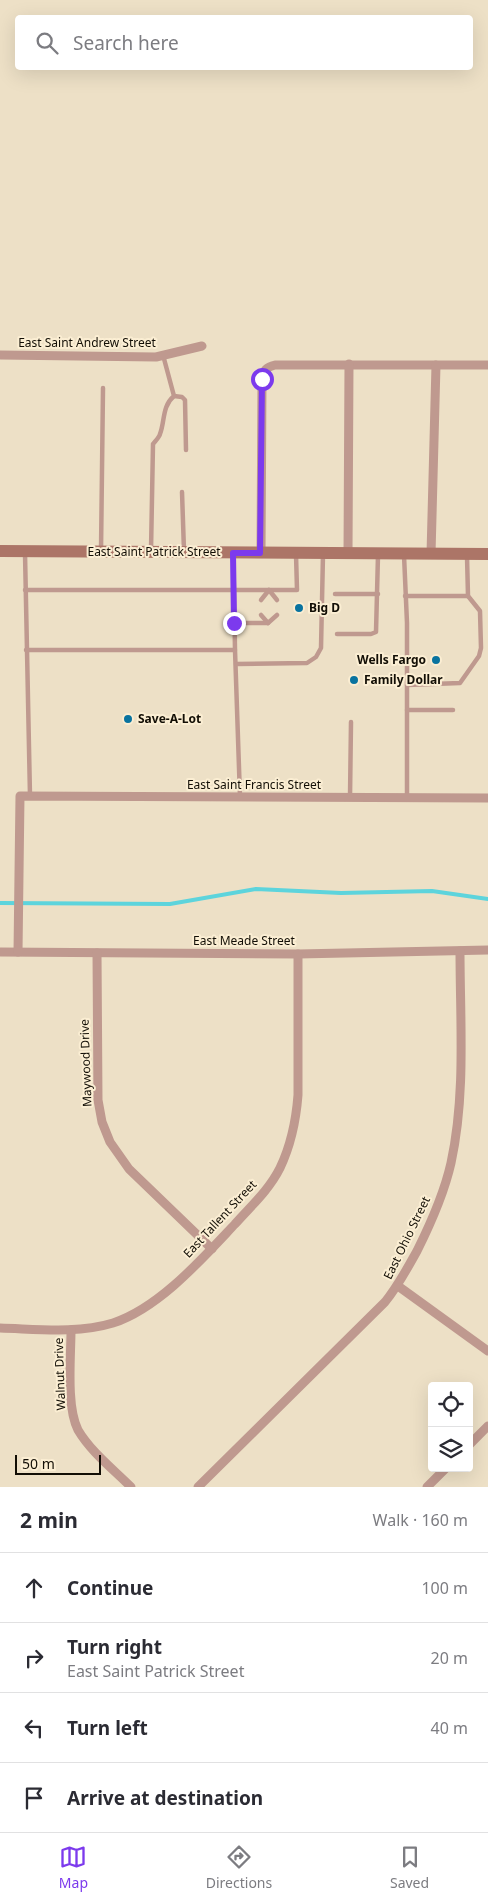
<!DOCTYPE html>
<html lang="en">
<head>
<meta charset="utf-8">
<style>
  :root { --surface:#fff; --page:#f7f7f7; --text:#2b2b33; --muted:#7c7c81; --line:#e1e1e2; --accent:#7c3aed }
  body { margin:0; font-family:"Noto Sans",sans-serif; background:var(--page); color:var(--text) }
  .controls { position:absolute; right:15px; bottom:15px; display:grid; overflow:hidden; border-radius:5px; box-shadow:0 5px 20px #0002 }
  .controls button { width:45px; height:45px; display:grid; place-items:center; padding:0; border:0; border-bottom:1px solid var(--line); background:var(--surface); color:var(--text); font:25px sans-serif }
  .scale { position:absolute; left:15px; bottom:12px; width:86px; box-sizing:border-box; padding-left:5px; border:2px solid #120e05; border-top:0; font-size:14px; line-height:18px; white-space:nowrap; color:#120e05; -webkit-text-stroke:4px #fbeed3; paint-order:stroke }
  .stop { position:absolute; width:15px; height:15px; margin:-11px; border:4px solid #7c3aed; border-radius:50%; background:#fff }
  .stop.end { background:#7c3aed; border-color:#fff; box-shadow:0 1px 5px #0008 }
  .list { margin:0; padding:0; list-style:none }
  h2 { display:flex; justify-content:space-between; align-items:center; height:65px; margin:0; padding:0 20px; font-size:21px }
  h2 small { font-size:16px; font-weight:400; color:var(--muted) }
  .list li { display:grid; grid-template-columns:32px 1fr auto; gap:15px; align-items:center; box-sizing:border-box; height:70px; padding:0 20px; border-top:1px solid var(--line) }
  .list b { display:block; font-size:19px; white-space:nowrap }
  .list p { margin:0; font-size:16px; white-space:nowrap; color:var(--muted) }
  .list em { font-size:16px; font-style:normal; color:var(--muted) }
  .icon { flex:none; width:28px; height:28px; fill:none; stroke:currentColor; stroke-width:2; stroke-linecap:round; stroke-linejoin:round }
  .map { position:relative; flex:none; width:488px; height:1487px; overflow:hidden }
  .search { position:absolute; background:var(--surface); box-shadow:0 5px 20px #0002; left:15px; right:15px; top:15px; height:55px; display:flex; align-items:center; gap:12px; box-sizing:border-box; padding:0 18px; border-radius:5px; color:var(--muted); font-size:19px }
  .sheet { height:345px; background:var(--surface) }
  nav { display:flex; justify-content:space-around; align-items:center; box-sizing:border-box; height:70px; border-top:1px solid var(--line); background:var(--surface); font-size:14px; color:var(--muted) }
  nav a { display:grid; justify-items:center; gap:2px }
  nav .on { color:var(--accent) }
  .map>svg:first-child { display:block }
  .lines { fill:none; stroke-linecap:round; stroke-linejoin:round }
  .stream { stroke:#5dd4dc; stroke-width:4 }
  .lane { stroke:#bf998f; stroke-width:4.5 }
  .street { stroke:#bf998f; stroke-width:9 }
  .secondary { stroke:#ac7567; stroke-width:12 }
  .route { stroke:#7c3aed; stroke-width:6 }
  .poi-dot { fill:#09739f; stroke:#fbeed3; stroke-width:2 }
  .labels { text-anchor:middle; stroke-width:4; stroke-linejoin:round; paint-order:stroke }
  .street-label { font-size:12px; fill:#120e05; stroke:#fbeed3 }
  .poi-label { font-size:12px; font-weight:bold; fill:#120e05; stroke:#fbeed3; text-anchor:start }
</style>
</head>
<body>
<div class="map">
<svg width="488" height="1487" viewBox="0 0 488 1487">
  <rect width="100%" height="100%" fill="#ede0c6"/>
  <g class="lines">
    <path class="stream" d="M 0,903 L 170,904 L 256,889 L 341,893 L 432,891 L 488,899"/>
    <g class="lane">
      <path d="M 174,396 L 182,397 L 185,400 L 186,450"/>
      <path d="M 182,492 L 184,551"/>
      <path d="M 101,551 L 103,388"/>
      <path d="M 151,551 L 153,444 C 155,441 159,438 160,434 C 165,421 162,406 174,396 L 163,355"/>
      <path d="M 25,553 L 30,796"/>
      <path d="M 233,553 L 234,590 L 297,590 L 296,554"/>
      <path d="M 404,555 L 407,623 L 407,797"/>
      <path d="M 25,590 L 234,590 L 235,650 L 26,650"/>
      <path d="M 335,594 L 378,594"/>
      <path d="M 405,596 L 468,596"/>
      <path d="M 261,600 L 269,590 L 277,600"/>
      <path d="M 261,615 L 268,623"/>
      <path d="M 234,623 L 268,623 L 277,615"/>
      <path d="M 337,634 L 371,634 L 376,632 L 378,555"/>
      <path d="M 235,650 L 240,797"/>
      <path d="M 236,664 L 307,663 L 316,657 L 321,648 L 323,554"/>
      <path d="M 407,685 L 460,683 L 479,656 L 481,648 L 480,611 L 468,596 L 467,556"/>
      <path d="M 407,710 L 453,710"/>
      <path d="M 350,798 L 351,722"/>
    </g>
    <g class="street">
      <path d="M 0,355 L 156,357 L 202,346"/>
      <path d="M 261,553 L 262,379 C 263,370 267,367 275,365 L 488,365"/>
      <path d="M 348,553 L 349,364"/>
      <path d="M 431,554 L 436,365"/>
      <path d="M 0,952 L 298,954 L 488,950"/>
      <path d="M 18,952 L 20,796 L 488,798"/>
      <path d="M 97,953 L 98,1100 L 102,1122 L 110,1142 L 129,1169 L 212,1249"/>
      <path d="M 398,1286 L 488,1351"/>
      <path d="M 0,1328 C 37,1329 77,1334 113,1323 C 159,1308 202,1259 235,1224 C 251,1206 269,1190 280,1168 C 291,1145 296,1121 298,1095 L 298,954"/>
      <path d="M 71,1330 C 71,1357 66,1406 78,1430 C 91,1452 113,1469 131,1487"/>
      <path d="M 469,1445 L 488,1426"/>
      <path d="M 198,1487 L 385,1302 C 398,1286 407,1269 417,1251 C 431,1223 444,1194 451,1163 C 466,1094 460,1021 460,951"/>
      <path d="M 427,1487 L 446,1468"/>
    </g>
    <path class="secondary" d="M 0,551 L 488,554"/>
  </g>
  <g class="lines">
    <path class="route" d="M 234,623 L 233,553 L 260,553 L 262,379"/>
  </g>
  <g class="poi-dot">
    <circle cx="299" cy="608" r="5"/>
    <circle cx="436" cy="660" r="5"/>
    <circle cx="354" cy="680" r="5"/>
    <circle cx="128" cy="719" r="5"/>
  </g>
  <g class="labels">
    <g class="street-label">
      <text x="87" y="347">East Saint Andrew Street</text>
      <text x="154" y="556">East Saint Patrick Street</text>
      <text x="254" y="789">East Saint Francis Street</text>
      <text x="244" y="945">East Meade Street</text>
      <text transform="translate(86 1063) rotate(-92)" y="4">Maywood Drive</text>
      <text transform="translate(220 1219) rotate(-47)" y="4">East Tallent Street</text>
      <text transform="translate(407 1238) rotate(-64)" y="4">East Ohio Street</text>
      <text transform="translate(60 1374) rotate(-92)" y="4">Walnut Drive</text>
    </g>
    <g class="poi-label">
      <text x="309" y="612">Big D</text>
      <text x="426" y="664" text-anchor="end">Wells Fargo</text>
      <text x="364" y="684">Family Dollar</text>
      <text x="138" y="723">Save-A-Lot</text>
    </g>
  </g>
</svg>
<div class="controls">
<button><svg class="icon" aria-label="locate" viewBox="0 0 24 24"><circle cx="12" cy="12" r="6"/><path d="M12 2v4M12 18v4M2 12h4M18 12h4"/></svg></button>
<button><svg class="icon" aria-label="layers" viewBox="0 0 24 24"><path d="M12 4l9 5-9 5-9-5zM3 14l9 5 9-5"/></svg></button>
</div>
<div class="scale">50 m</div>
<div class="stop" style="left:262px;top:379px"></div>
<div class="stop end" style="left:234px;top:623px"></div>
<div class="search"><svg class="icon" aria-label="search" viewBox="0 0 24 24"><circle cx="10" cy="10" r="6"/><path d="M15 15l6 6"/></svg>Search here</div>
</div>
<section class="sheet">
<h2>2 min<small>Walk · 160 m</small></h2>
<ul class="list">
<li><svg class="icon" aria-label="ahead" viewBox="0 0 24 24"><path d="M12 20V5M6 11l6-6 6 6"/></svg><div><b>Continue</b></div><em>100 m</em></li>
<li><svg class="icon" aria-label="right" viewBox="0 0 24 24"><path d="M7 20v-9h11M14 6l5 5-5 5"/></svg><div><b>Turn right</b><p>East Saint Patrick Street</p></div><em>20 m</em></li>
<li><svg class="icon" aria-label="left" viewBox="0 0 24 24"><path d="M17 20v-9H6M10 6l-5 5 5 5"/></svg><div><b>Turn left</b></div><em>40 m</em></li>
<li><svg class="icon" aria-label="arrive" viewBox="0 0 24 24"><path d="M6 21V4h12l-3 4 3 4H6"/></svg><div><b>Arrive at destination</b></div></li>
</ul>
</section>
<nav>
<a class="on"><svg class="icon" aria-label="map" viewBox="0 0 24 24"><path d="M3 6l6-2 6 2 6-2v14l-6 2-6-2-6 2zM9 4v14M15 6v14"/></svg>Map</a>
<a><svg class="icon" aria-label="directions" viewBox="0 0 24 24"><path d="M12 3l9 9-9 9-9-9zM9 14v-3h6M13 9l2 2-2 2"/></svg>Directions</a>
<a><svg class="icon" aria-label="saved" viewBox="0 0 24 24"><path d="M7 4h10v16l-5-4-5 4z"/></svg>Saved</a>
</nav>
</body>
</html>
